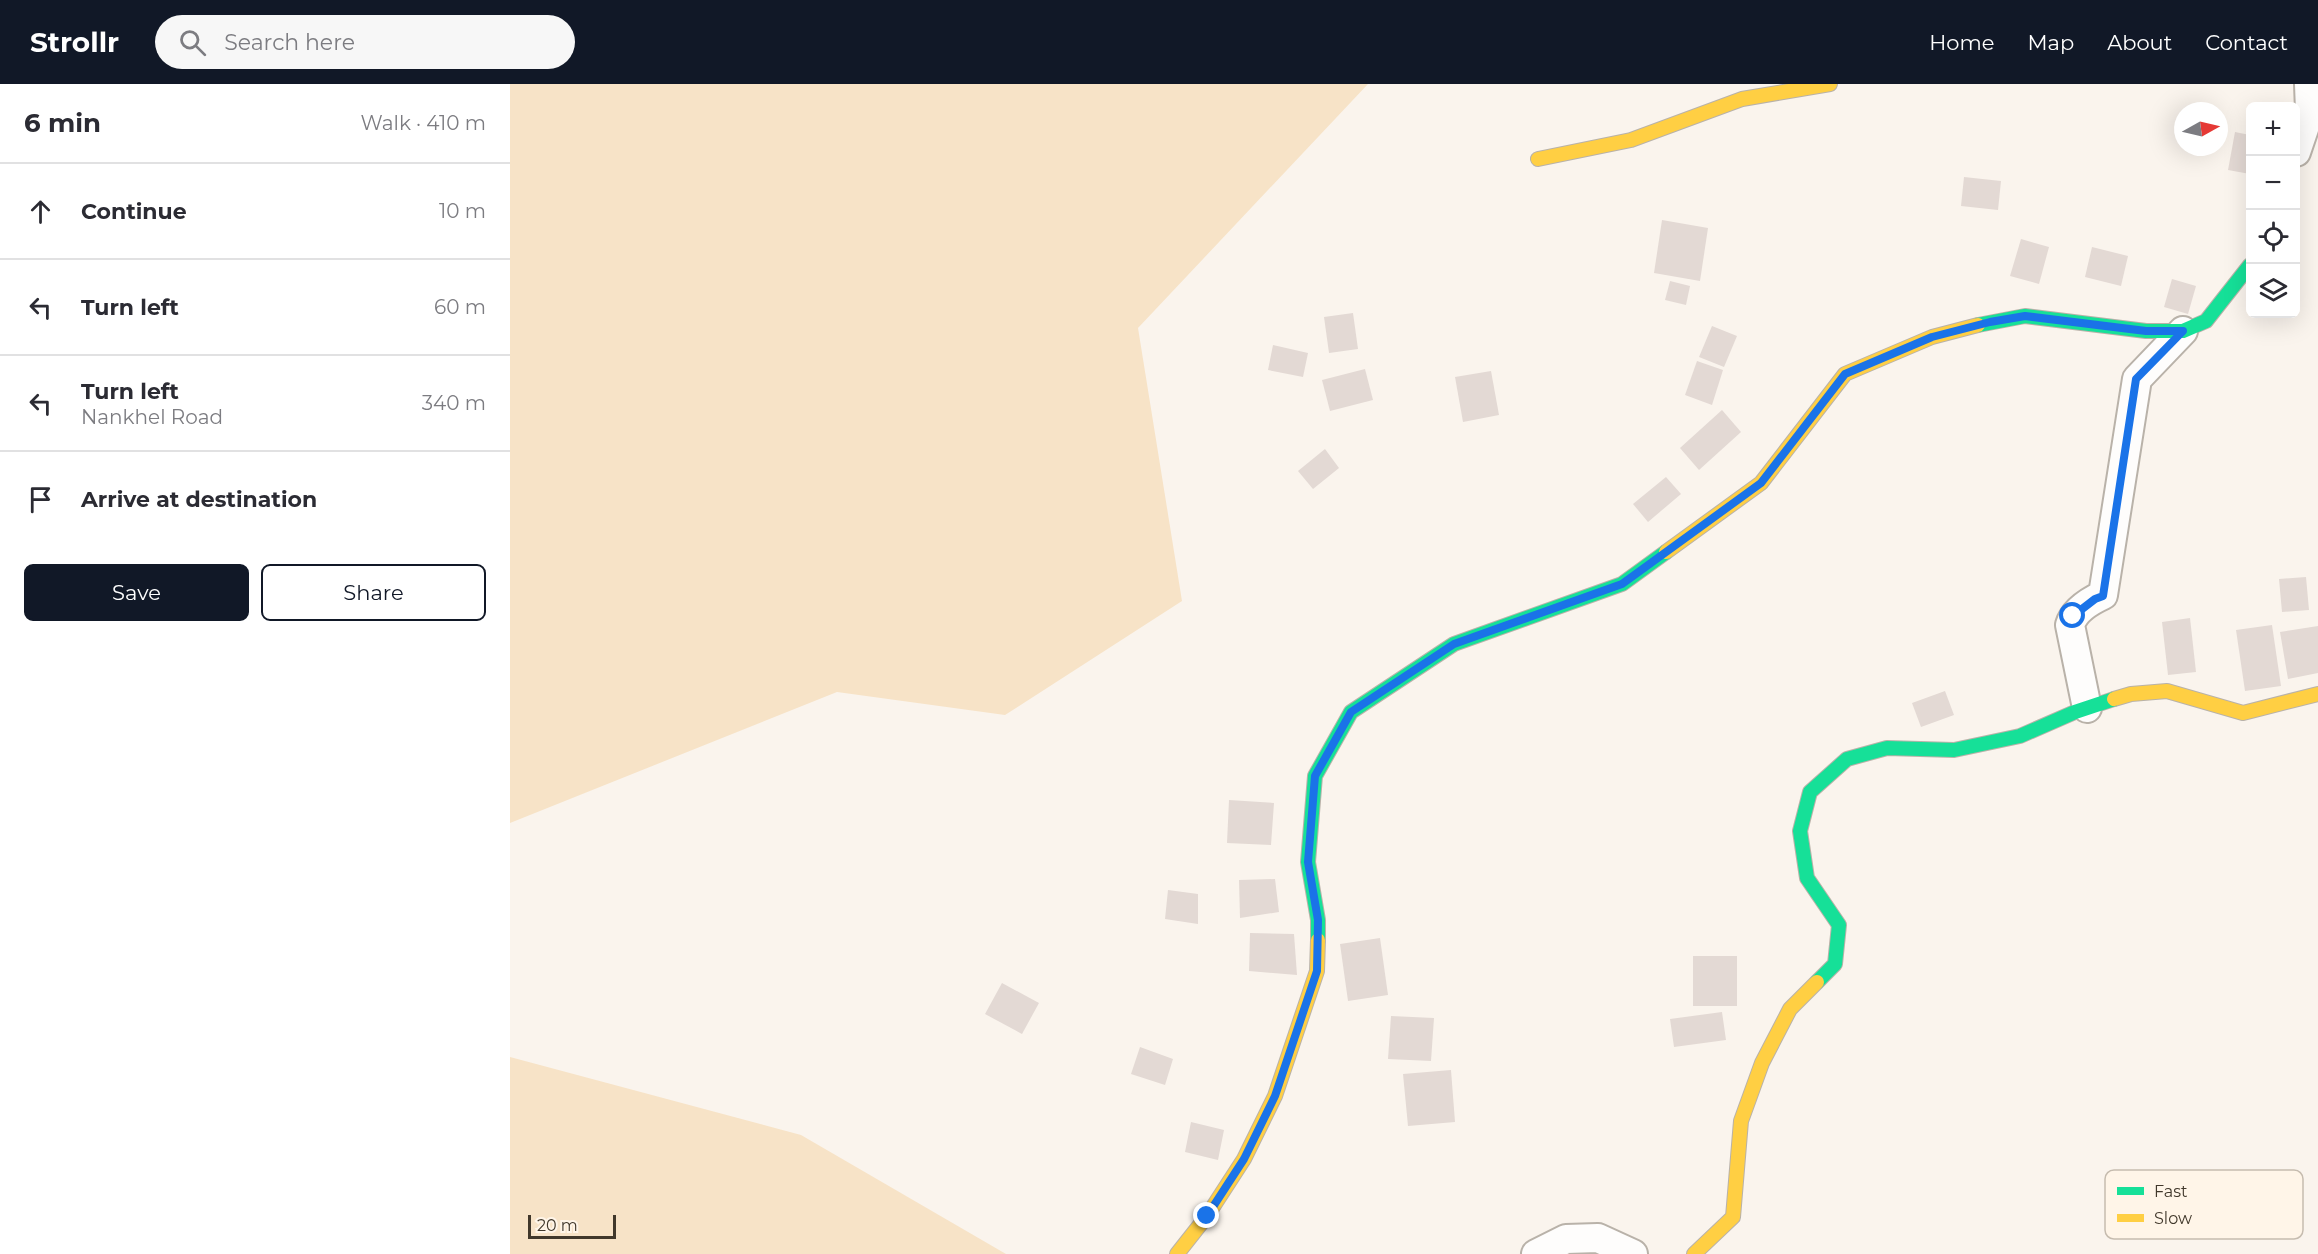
<!DOCTYPE html>
<html lang="en">
<head>
<meta charset="utf-8">
<style>
  :root { --surface:#fff; --page:#f7f7f7; --text:#2b2b33; --muted:#7c7c81; --line:#e1e1e2; --accent:#111827 }
  body { margin:0; font-family:Montserrat,sans-serif; background:var(--page); color:var(--text) }
  .controls { position:absolute; right:18px; top:18px; display:grid; overflow:hidden; border-radius:9px; box-shadow:0 6px 24px #0002 }
  .controls button { width:54px; height:54px; display:grid; place-items:center; padding:0; border:0; border-bottom:2px solid var(--line); background:var(--surface); color:var(--text); font:30px sans-serif }
  .compass { position:absolute; left:1664px; top:18px; width:54px; height:54px; border-radius:50%; background:var(--surface); box-shadow:0 6px 24px #0002; rotate:82deg }
  .scale { position:absolute; left:18px; bottom:15px; width:88px; box-sizing:border-box; padding-left:6px; border:3px solid #41382b; border-top:0; font-size:16px; line-height:21px; white-space:nowrap; color:#41382b; -webkit-text-stroke:4px #fff5e8; paint-order:stroke }
  .stop { position:absolute; width:18px; height:18px; margin:-14px; border:4px solid #1a73e8; border-radius:50%; background:#fff }
  .stop.end { background:#1a73e8; border-color:#fff; box-shadow:0 2px 6px #0008 }
  .list { margin:0; padding:0; list-style:none }
  h2 { display:flex; justify-content:space-between; align-items:center; height:78px; margin:0; padding:0 24px; font-size:26px }
  h2 small { font-size:20px; font-weight:400; color:var(--muted) }
  .list li { display:grid; grid-template-columns:39px 1fr auto; gap:18px; align-items:center; box-sizing:border-box; height:96px; padding:0 24px; border-top:2px solid var(--line) }
  .list b { display:block; font-size:22px; white-space:nowrap }
  .list p { margin:0; font-size:20px; white-space:nowrap; color:var(--muted) }
  .list em { font-size:20px; font-style:normal; color:var(--muted) }
  .actions { display:flex; gap:12px; padding:18px 24px }
  .actions a { flex:1; padding:14px 0; border:2px solid var(--accent); border-radius:9px; text-align:center; font-size:21px; color:var(--accent) }
  .actions .main { background:var(--accent); color:#fff }
  .icon { flex:none; width:33px; height:33px; fill:none; stroke:currentColor; stroke-width:2; stroke-linecap:round; stroke-linejoin:round }
  .map { position:relative; flex:none; width:1808px; height:1170px; overflow:hidden }
  header { display:flex; align-items:center; gap:36px; box-sizing:border-box; height:84px; padding:0 30px; background:var(--accent); color:#fff }
  header strong { font-size:28px }
  nav { display:flex; gap:33px; margin-inline-start:auto; font-size:21px }
  .search { width:420px; height:54px; background:var(--page); display:flex; align-items:center; gap:15px; box-sizing:border-box; padding:0 21px; border-radius:33px; color:var(--muted); font-size:22px }
  main { display:flex }
  aside { flex:1; background:var(--surface) }
  .map>svg:first-child { display:block }
  .green { fill:#f7e3c7 }
  .building { fill:#e3d9d4 }
  .lines { fill:none; stroke-linecap:round; stroke-linejoin:round }
  .street-casing { stroke:#b9b2a9; stroke-width:32 }
  .fast-casing { stroke:#b9b2a9; stroke-width:16 }
  .slow-casing { stroke:#b9b2a9; stroke-width:16 }
  .street { stroke:#fefdfc; stroke-width:28 }
  .fast { stroke:#16e098; stroke-width:14 }
  .slow { stroke:#ffcf43; stroke-width:14 }
  .route { stroke:#1a73e8; stroke-width:8 }
  .key { fill:#fff5e8; stroke:#c6bcaf; stroke-width:1.5 }
  .key-label { font-size:16px; fill:#41382b }
</style>
</head>
<body>
<header>
<strong>Strollr</strong>
<div class="search"><svg class="icon" aria-label="search" viewBox="0 0 24 24"><circle cx="10" cy="10" r="6"/><path d="M15 15l6 6"/></svg>Search here</div>
<nav><a>Home</a><a>Map</a><a>About</a><a>Contact</a></nav>
</header>
<main>
<aside>
<h2>6 min<small>Walk · 410 m</small></h2>
<ul class="list">
<li><svg class="icon" aria-label="ahead" viewBox="0 0 24 24"><path d="M12 20V5M6 11l6-6 6 6"/></svg><div><b>Continue</b></div><em>10 m</em></li>
<li><svg class="icon" aria-label="left" viewBox="0 0 24 24"><path d="M17 20v-9H6M10 6l-5 5 5 5"/></svg><div><b>Turn left</b></div><em>60 m</em></li>
<li><svg class="icon" aria-label="left" viewBox="0 0 24 24"><path d="M17 20v-9H6M10 6l-5 5 5 5"/></svg><div><b>Turn left</b><p>Nankhel Road</p></div><em>340 m</em></li>
<li><svg class="icon" aria-label="arrive" viewBox="0 0 24 24"><path d="M6 21V4h12l-3 4 3 4H6"/></svg><div><b>Arrive at destination</b></div></li>
</ul>
<div class="actions"><a class="main">Save</a><a>Share</a></div>
</aside>
<div class="map">
<svg width="1808" height="1170" viewBox="0 0 1808 1170">
  <rect width="100%" height="100%" fill="#faf4ed"/>
  <g class="green">
    <path d="M 0,0 L 858,0 L 628,244 L 672,517 L 495,631 L 327,608 L 0,739 Z"/>
    <path d="M 0,973 L 291,1051 L 496,1170 L 0,1170 Z"/>
  </g>
  <g class="building">
    <path d="M 1725,48 L 1740,51 L 1740,90 L 1718,86 Z"/>
    <path d="M 1454,93 L 1491,97 L 1488,126 L 1451,122 Z"/>
    <path d="M 1152,136 L 1198,144 L 1190,197 L 1144,189 Z"/>
    <path d="M 1511,155 L 1539,163 L 1529,200 L 1500,192 Z"/>
    <path d="M 1582,163 L 1618,172 L 1611,202 L 1575,193 Z"/>
    <path d="M 1662,195 L 1686,202 L 1678,230 L 1654,223 Z"/>
    <path d="M 1160,197 L 1180,202 L 1176,221 L 1155,216 Z"/>
    <path d="M 843,229 L 848,265 L 819,269 L 814,233 Z"/>
    <path d="M 1202,242 L 1227,252 L 1214,283 L 1189,273 Z"/>
    <path d="M 763,261 L 798,269 L 793,293 L 758,286 Z"/>
    <path d="M 1187,277 L 1213,286 L 1202,321 L 1175,311 Z"/>
    <path d="M 855,285 L 863,316 L 820,327 L 812,296 Z"/>
    <path d="M 981,287 L 989,331 L 953,338 L 945,293 Z"/>
    <path d="M 1212,326 L 1231,348 L 1189,386 L 1170,364 Z"/>
    <path d="M 815,365 L 829,384 L 803,405 L 788,387 Z"/>
    <path d="M 1156,393 L 1171,410 L 1138,438 L 1123,420 Z"/>
    <path d="M 1796,493 L 1799,526 L 1772,528 L 1769,495 Z"/>
    <path d="M 1680,534 L 1686,588 L 1658,591 L 1652,538 Z"/>
    <path d="M 1762,541 L 1771,602 L 1735,607 L 1726,546 Z"/>
    <path d="M 1808,542 L 1808,589 L 1778,595 L 1770,548 Z"/>
    <path d="M 1435,607 L 1444,631 L 1411,643 L 1402,619 Z"/>
    <path d="M 719,716 L 764,719 L 761,761 L 717,759 Z"/>
    <path d="M 765,795 L 769,828 L 730,834 L 729,796 Z"/>
    <path d="M 658,806 L 688,810 L 688,840 L 655,835 Z"/>
    <path d="M 740,849 L 784,850 L 787,891 L 739,887 Z"/>
    <path d="M 870,854 L 878,911 L 838,917 L 830,860 Z"/>
    <rect x="1183" y="872" width="44" height="50"/>
    <path d="M 492,899 L 529,919 L 512,950 L 475,930 Z"/>
    <path d="M 1212,928 L 1216,956 L 1164,963 L 1160,935 Z"/>
    <path d="M 881,932 L 924,934 L 921,977 L 878,975 Z"/>
    <path d="M 630,963 L 663,975 L 655,1001 L 621,990 Z"/>
    <path d="M 941,986 L 945,1038 L 898,1042 L 893,990 Z"/>
    <path d="M 681,1038 L 714,1046 L 708,1076 L 675,1068 Z"/>
  </g>
  <g class="lines">
    <defs>
      <g id="street">
        <path d="M 1786,68 L 1800,27 L 1799,0"/>
        <path d="M 1577,624 L 1560,541 C 1564,527 1580,517 1593,511 L 1627,295 L 1673,247"/>
        <path d="M 1026,1170 L 1056,1155 L 1088,1154 L 1123,1170"/>
      </g>
      <g id="fast">
        <path d="M 1468,241 L 1515,232 L 1636,247 L 1673,247 L 1696,237 L 1740,181"/>
        <path d="M 808,856 L 808,836 L 798,778 L 805,692 L 841,628 L 944,560 L 1112,500 L 1156,468"/>
        <path d="M 1307,898 L 1325,880 L 1329,841 L 1297,794 L 1290,747 L 1300,708 L 1337,675 L 1377,664 L 1444,666 L 1510,652 L 1565,628 L 1604,615"/>
      </g>
      <g id="slow">
        <path d="M 1028,75 L 1121,56 L 1232,15 L 1320,0"/>
        <path d="M 1156,468 L 1251,399 L 1335,290 L 1422,253 L 1468,241"/>
        <path d="M 1604,615 L 1621,610 L 1657,607 L 1733,629 L 1808,610"/>
        <path d="M 667,1170 L 697,1132 L 734,1075 L 765,1012 L 807,887 L 808,856"/>
        <path d="M 1184,1170 L 1223,1133 L 1231,1037 L 1252,979 L 1280,925 L 1307,898"/>
      </g>
    </defs>
    <use href="#street" class="street-casing"/>
    <use href="#fast" class="fast-casing"/>
    <use href="#slow" class="slow-casing"/>
    <use href="#street" class="street"/>
    <use href="#fast" class="fast"/>
    <use href="#slow" class="slow"/>
  </g>
  <g class="lines">
    <path class="route" d="M 697,1132 L 734,1075 L 765,1012 L 807,887 L 808,836 L 798,778 L 805,692 L 841,628 L 944,560 L 1112,500 L 1251,399 L 1335,290 L 1422,253 L 1480,238 L 1515,232 L 1636,247 L 1673,247 L 1626,295 L 1593,512 L 1585,515 L 1563,532"/>
  </g>
  <rect x="1595" y="1086" width="198" height="69" rx="9" class="key"/>
  <rect x="1607" y="1103" width="27" height="8" fill="#16e098"/>
  <rect x="1607" y="1130" width="27" height="8" fill="#ffcf43"/>
  <g class="key-label">
    <text x="1644" y="1113">Fast</text>
    <text x="1644" y="1140">Slow</text>
  </g>
</svg>
<div class="controls">
<button>+</button>
<button>−</button>
<button><svg class="icon" aria-label="locate" viewBox="0 0 24 24"><circle cx="12" cy="12" r="6"/><path d="M12 2v4M12 18v4M2 12h4M18 12h4"/></svg></button>
<button><svg class="icon" aria-label="layers" viewBox="0 0 24 24"><path d="M12 4l9 5-9 5-9-5zM3 14l9 5 9-5"/></svg></button>
</div>
<svg class="compass" viewBox="-18 -18 36 36"><path d="M0-13l5 13h-10z" fill="#e53935"/><path d="M0 13l5-13h-10z" fill="#7c7c81"/></svg>
<div class="scale">20 m</div>
<div class="stop" style="left:1563px;top:532px"></div>
<div class="stop end" style="left:697px;top:1132px"></div>
</div>
</main>
</body>
</html>
